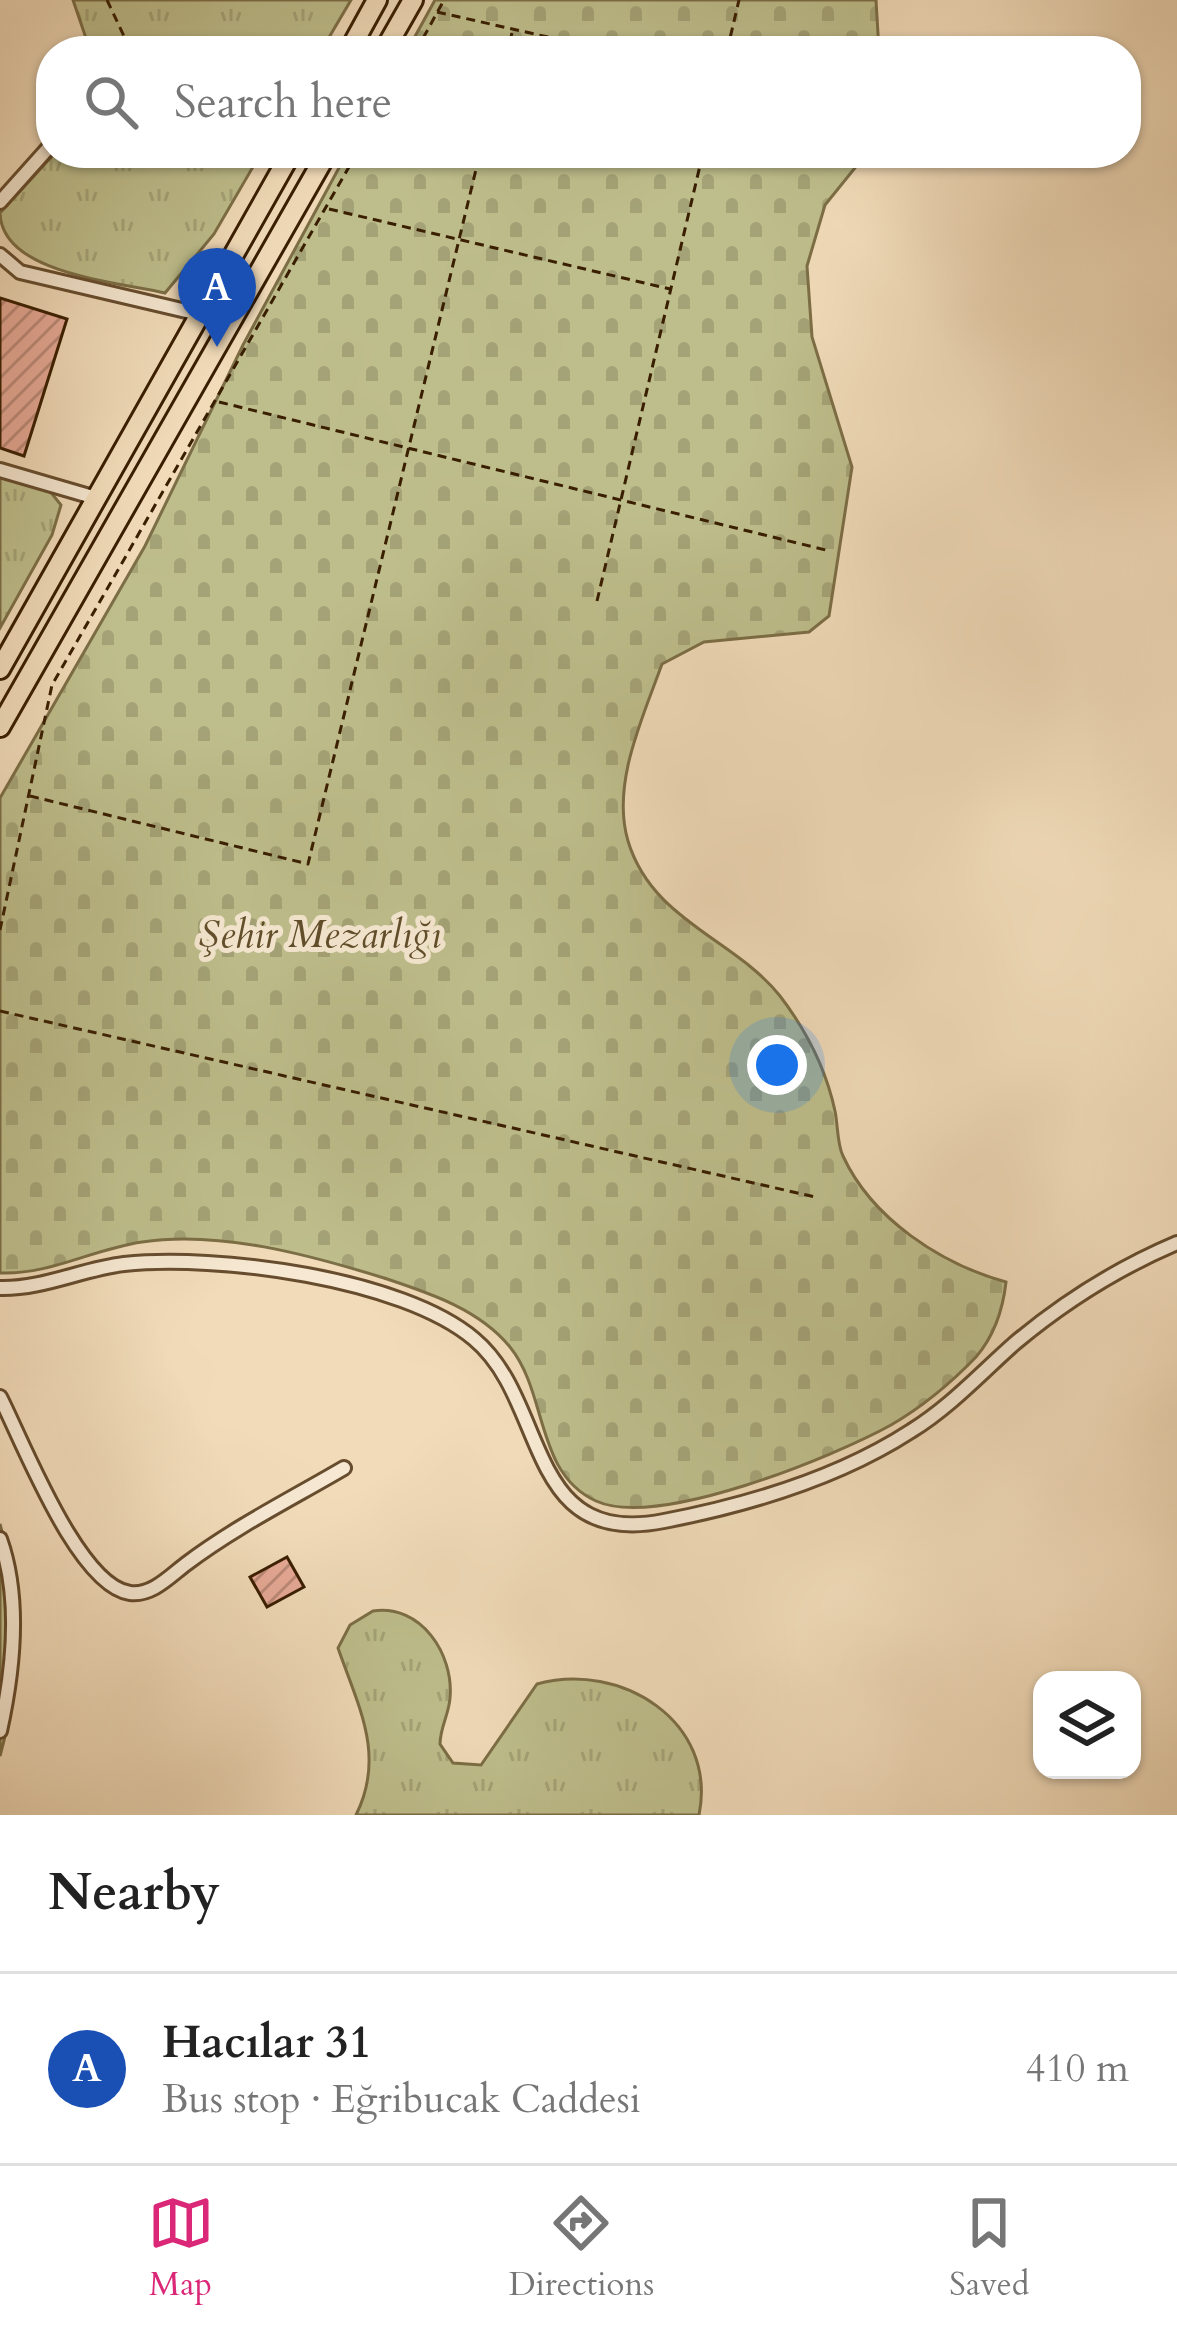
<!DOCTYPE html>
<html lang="en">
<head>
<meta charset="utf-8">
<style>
  :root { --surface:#fff; --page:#f6f6f6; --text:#222; --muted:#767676; --line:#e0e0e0; --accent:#db2777 }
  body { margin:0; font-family:Cardo,serif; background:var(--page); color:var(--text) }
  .controls { position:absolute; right:36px; bottom:36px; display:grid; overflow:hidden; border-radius:24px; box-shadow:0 3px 9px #0004 }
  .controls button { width:108px; height:108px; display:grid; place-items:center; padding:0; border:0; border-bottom:3px solid var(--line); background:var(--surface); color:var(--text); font:60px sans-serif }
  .you { position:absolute; left:777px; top:1065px; width:42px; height:42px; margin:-30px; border:9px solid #fff; border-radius:50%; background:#1a73e8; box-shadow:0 0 0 18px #1a73e833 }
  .badge { display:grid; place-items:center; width:78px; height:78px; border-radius:50%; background:var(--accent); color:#fff; font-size:39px; font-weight:700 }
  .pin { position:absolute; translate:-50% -99px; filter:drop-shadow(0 3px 6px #0008) }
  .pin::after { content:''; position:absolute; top:63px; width:42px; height:36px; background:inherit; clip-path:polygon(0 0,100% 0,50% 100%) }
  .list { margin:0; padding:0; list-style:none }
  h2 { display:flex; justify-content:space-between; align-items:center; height:156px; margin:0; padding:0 48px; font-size:51px }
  h2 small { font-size:39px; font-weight:400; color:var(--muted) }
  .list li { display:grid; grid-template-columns:78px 1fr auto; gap:36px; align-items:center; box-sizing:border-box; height:192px; padding:0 48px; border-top:3px solid var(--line) }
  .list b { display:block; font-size:45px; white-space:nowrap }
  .list p { margin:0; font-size:39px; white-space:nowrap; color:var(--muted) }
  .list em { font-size:39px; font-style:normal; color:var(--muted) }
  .icon { flex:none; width:66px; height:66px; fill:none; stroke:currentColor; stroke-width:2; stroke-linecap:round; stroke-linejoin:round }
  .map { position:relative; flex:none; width:1177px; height:1815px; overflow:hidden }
  .search { position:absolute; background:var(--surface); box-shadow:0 3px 9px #0004; left:36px; right:36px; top:36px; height:132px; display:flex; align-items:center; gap:30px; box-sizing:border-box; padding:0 42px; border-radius:48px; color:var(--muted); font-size:45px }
  .sheet { height:348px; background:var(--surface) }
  nav { display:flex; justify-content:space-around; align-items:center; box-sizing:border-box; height:168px; border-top:3px solid var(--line); background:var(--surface); font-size:33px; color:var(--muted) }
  nav a { display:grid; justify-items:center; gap:6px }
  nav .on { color:var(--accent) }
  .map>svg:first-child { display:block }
  .grass { fill:url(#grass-tufts); stroke:#7c6e46; stroke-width:3 }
  .cemetery { fill:url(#cemetery-stones); stroke:#7c6e46; stroke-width:3 }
  .building { fill:url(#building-hatch); stroke:#391e00; stroke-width:3 }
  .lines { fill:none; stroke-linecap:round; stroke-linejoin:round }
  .street-casing { stroke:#674d2e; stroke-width:18 }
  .primary-casing { stroke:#391e00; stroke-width:24 }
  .path { stroke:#391e00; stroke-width:3; stroke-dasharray:9 6; stroke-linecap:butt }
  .street { stroke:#f6e8d2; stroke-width:12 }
  .primary { stroke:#f1dbb9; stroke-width:18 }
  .labels { text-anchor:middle; stroke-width:10; stroke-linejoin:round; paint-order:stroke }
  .park-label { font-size:39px; font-style:italic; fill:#614e2a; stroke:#f6e8d2 }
</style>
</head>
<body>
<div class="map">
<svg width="1177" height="1815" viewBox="0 0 1177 1815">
  <defs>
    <pattern id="grass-tufts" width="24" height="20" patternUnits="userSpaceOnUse" patternTransform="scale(3)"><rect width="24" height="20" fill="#bebe8c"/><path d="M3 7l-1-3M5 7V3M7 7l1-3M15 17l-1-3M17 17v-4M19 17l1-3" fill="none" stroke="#a4a377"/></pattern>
    <pattern id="cemetery-stones" width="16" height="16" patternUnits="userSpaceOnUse" patternTransform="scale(3)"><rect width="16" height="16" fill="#bebe8c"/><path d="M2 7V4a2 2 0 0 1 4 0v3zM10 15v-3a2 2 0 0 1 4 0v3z" fill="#a4a377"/></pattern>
    <pattern id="building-hatch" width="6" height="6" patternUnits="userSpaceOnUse" patternTransform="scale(3)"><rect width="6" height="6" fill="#e7aa97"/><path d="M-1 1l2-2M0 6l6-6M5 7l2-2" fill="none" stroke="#bc8a79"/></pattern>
  </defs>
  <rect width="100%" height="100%" fill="#f1dbb9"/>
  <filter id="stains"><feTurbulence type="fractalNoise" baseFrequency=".00167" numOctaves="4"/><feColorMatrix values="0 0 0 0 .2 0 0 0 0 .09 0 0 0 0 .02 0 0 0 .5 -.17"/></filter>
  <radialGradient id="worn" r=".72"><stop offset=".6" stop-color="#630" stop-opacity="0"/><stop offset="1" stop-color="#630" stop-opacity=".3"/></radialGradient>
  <g class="grass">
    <path d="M 73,0 L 351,0 L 321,51 L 115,51 L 89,47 Z"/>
    <path d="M 55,153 L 261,153 L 214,234 L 165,293 C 118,282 2,274 0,213 Z"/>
    <path d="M 0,477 L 49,490 L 61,505 L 52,535 L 0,628 Z"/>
    <path d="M 373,1611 C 421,1604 454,1654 450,1698 C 449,1714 440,1728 440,1744 L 453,1763 L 481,1765 L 537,1684 C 620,1661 718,1721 699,1815 L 356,1815 C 386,1755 358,1706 338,1648 L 350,1625 Z"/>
  </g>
  <g class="cemetery">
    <path d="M 435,0 L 876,0 L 879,51 L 407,51 Z"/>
    <path d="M 347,153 L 867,153 L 825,205 L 807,266 L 812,337 L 852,467 L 829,616 L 809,632 L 704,642 L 662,664 C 643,717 611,784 628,841 C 652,921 735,939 780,996 C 806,1030 826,1069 835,1111 C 838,1125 837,1144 843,1156 C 872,1219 941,1264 1006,1282 C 1003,1309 994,1336 976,1357 C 951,1383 922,1407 891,1425 C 833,1457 658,1529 596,1501 C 535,1473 548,1394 510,1347 C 479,1309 429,1293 384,1278 C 310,1255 219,1230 142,1242 C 93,1249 50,1275 0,1273 L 0,798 L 145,546 L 243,345 Z"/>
    <path d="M 0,1524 C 23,1606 22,1675 0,1756 Z"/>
  </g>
  <g class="building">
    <path d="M 0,298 L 67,319 L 24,456 L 0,448 Z"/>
    <path d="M 287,1557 L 304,1587 L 267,1607 L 250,1577 Z"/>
  </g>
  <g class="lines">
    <defs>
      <g id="street">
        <path d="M 0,202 L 51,145"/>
        <path d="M 0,255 L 20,272 L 199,314"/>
        <path d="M 0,470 L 96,498"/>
        <path d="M 0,1288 C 43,1289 82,1269 124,1264 C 216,1254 402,1278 474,1339 C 549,1401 524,1549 664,1521 C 747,1505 840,1477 911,1431 C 950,1407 981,1373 1015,1343 C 1064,1302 1118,1268 1177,1243"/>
        <path d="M 0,1397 C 23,1442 78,1586 130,1593 C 152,1596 170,1576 186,1564 C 235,1527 291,1499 344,1468"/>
        <path d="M 0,1539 C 21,1598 13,1672 0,1731"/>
      </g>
      <g id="primary">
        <path d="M 349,51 L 377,0"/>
        <path d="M 384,51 L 413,0"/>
        <path d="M 0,669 L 291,153"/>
        <path d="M 0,727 L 327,153"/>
      </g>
    </defs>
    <use href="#street" class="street-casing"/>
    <use href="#primary" class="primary-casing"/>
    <g class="path">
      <path d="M 107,0 L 131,51"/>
      <path d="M 437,12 L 610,51"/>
      <path d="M 416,51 L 444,0"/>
      <path d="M 507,51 L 512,33"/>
      <path d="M 727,51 L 739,0"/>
      <path d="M 329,209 L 670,289"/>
      <path d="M 219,402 L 830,551"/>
      <path d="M 597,601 L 703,153"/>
      <path d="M 30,796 L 308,864 L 480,153"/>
      <path d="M 0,930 L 52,685 L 357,153"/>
      <path d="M 0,1011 L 815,1197"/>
    </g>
    <use href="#street" class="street"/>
    <use href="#primary" class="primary"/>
  </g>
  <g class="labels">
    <g class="park-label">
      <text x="320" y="947">Şehir Mezarlığı</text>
    </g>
  </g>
  <rect width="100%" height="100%" filter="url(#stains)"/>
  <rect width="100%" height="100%" fill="url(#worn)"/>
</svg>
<div class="controls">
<button><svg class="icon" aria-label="layers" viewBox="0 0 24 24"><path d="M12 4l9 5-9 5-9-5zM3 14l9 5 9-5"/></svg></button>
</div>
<div class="you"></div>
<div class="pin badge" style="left:217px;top:347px;background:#1a4fb4">A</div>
<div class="search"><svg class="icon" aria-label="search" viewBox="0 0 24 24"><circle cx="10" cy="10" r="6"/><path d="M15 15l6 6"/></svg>Search here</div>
</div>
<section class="sheet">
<h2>Nearby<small></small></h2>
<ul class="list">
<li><span class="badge" style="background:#1a4fb4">A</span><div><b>Hacılar 31</b><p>Bus stop · Eğribucak Caddesi</p></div><em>410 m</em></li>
</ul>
</section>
<nav>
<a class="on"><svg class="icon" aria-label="map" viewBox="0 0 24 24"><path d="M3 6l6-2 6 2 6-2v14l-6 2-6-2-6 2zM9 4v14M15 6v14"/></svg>Map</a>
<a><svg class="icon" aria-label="directions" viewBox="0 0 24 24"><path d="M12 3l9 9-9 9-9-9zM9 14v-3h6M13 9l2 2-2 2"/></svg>Directions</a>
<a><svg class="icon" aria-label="saved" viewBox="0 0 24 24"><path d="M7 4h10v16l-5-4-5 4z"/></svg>Saved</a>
</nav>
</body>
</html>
